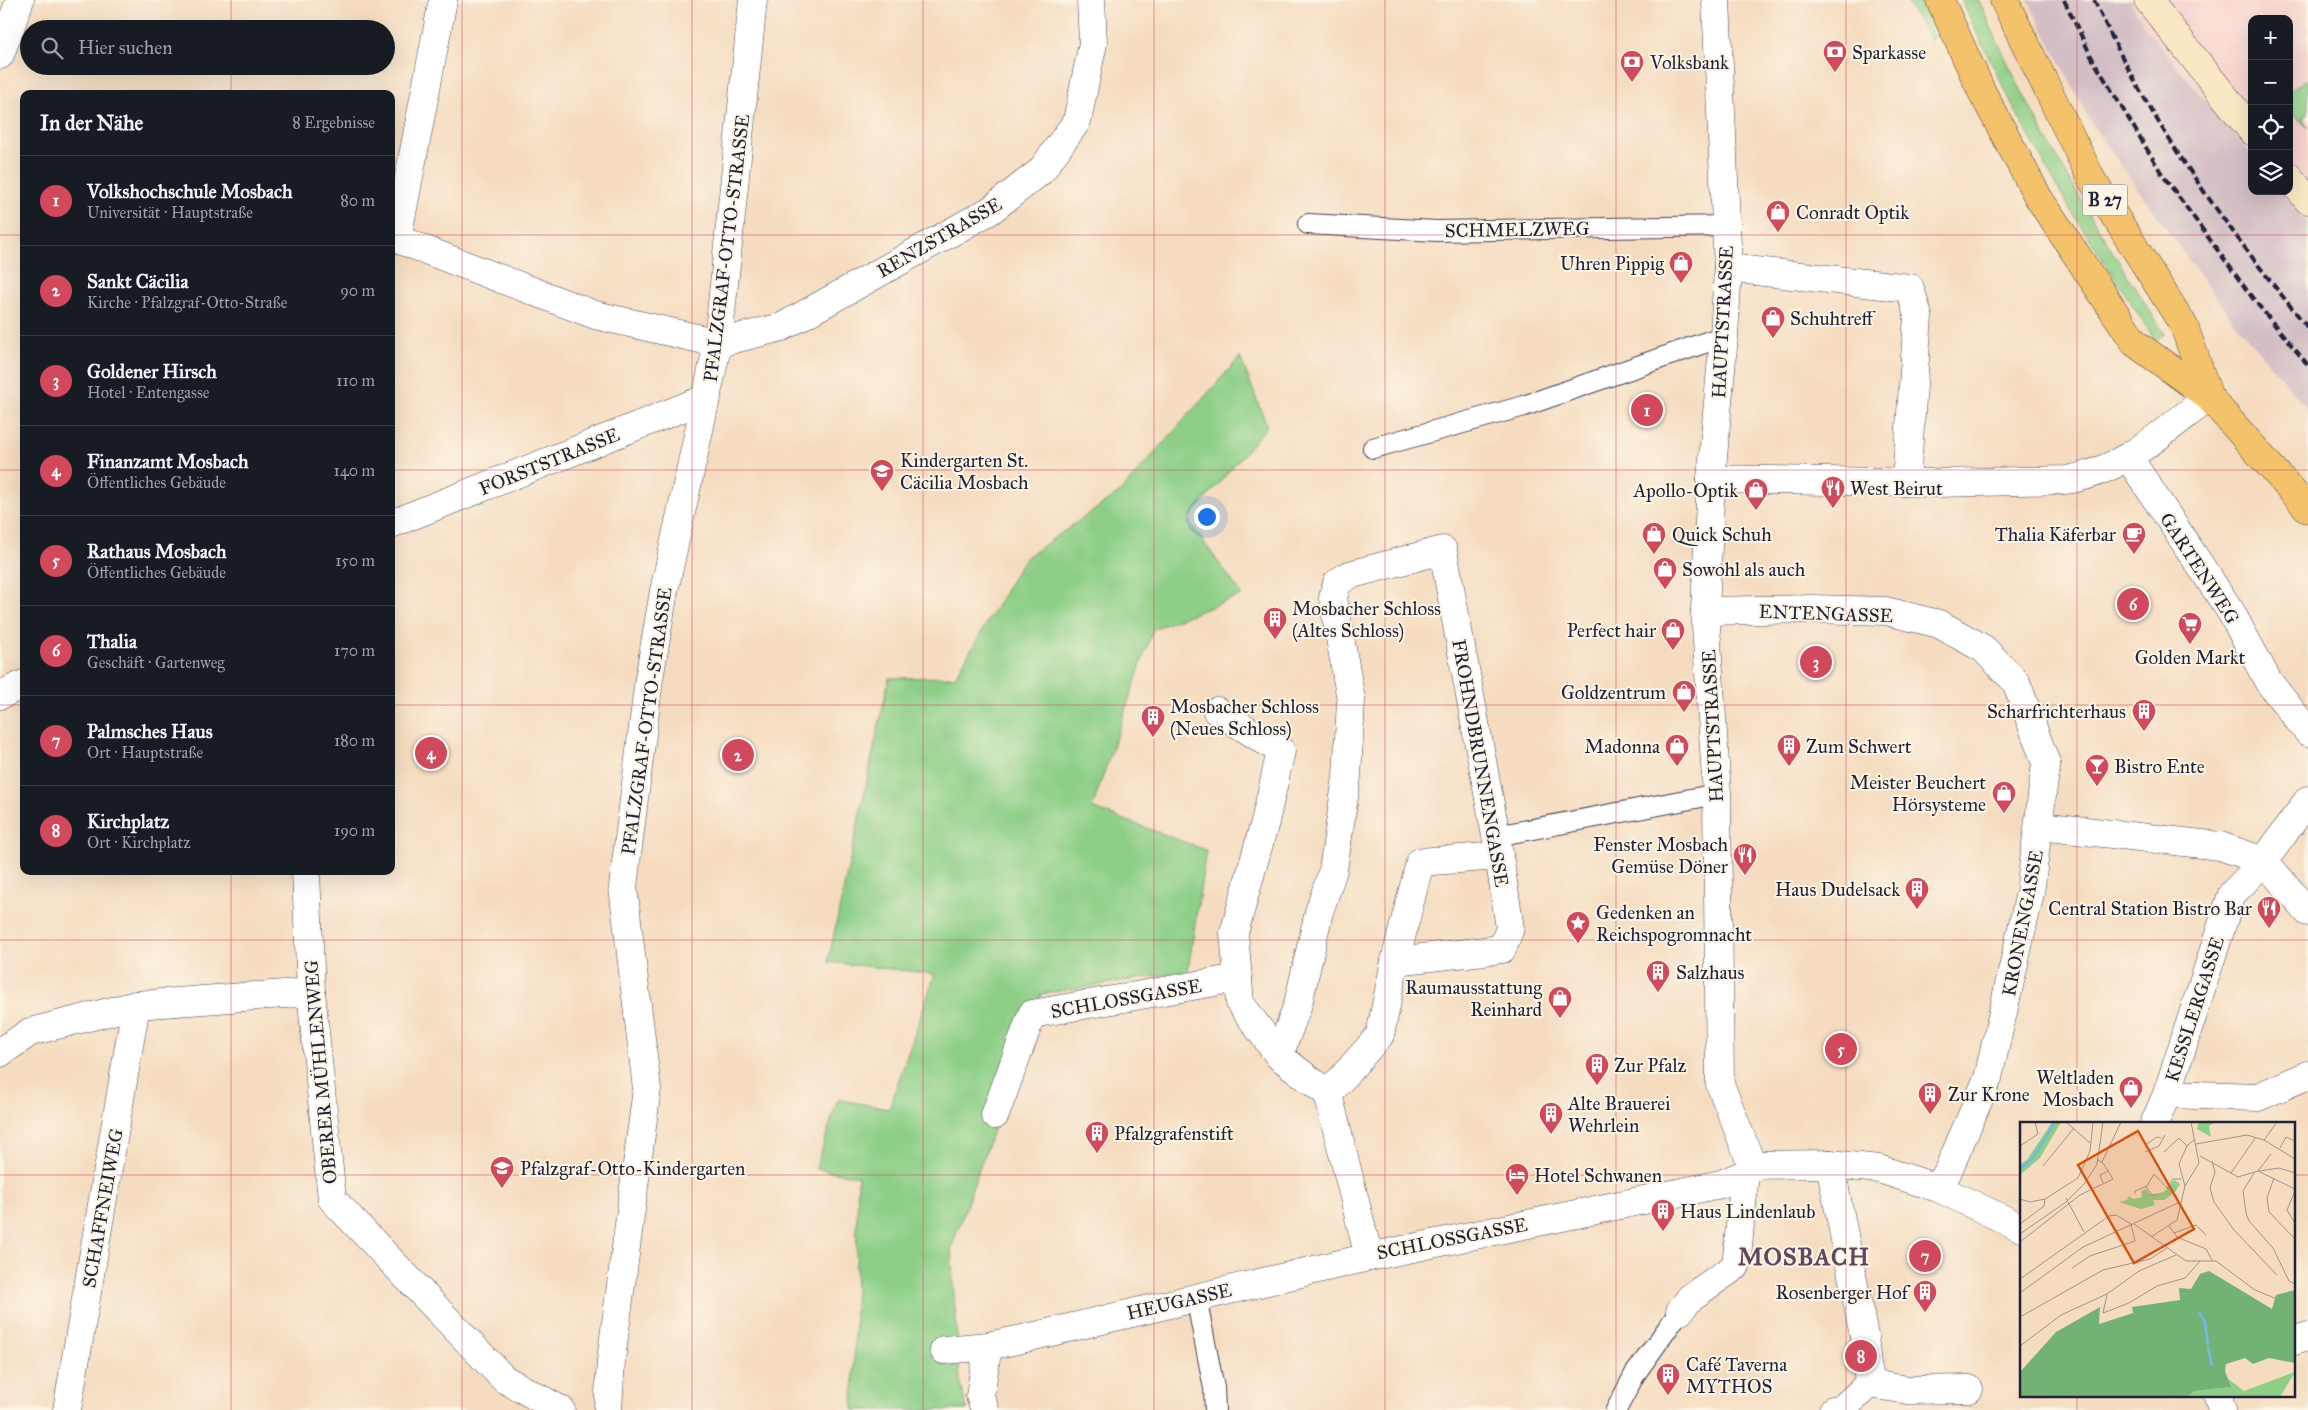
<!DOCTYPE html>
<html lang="de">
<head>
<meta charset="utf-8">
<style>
  :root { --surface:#171b24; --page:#242831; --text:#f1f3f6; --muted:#9ea1a6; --line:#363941; --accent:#d1495b }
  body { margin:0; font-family:"IM FELL Great Primer",serif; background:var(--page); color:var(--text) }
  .controls { position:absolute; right:15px; top:15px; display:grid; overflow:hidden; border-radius:10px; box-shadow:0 5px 20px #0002 }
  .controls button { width:45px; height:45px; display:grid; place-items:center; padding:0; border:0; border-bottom:1px solid var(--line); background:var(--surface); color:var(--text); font:25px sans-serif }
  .you { position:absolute; left:1206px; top:516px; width:18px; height:18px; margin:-12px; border:4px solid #fff; border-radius:50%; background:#1a73e8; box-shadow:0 0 0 8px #1a73e833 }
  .badge { display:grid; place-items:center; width:32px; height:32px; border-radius:50%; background:var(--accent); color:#fff; font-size:16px; font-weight:700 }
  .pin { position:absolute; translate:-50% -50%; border:2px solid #fff; box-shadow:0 1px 5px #0006 }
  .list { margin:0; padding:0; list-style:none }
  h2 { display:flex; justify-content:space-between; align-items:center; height:65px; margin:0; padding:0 20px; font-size:21px }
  h2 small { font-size:16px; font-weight:400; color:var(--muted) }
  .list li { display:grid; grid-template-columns:32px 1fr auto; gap:15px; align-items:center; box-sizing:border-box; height:90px; padding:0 20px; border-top:1px solid var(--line) }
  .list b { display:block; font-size:19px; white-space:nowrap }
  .list p { margin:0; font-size:16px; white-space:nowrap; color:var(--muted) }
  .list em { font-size:16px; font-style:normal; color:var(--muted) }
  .icon { flex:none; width:28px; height:28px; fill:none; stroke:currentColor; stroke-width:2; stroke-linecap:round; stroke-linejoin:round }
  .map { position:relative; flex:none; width:2308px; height:1410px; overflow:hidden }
  .search { position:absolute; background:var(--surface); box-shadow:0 5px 20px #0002; left:20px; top:20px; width:375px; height:55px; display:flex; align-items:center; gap:12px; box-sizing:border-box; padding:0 18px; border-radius:28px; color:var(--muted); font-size:19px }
  .panel { position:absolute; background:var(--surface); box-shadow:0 5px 20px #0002; left:20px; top:90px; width:375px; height:785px; border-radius:10px }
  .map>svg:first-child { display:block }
  .built { fill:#f7d0ce }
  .industrial { fill:#d2bec4 }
  .green { fill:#8dcf87; stroke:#587861 }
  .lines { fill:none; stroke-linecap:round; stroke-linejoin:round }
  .service-casing { stroke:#423e4f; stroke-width:22 }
  .pedestrian-casing { stroke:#423e4f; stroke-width:29 }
  .minor-casing { stroke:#423e4f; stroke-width:29 }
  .tertiary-casing { stroke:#423e4f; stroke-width:29 }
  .secondary-casing { stroke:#423e4f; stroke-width:29 }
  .primary-casing { stroke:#423e4f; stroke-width:29 }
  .service { stroke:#fff; stroke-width:20 }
  .pedestrian { stroke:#fff; stroke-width:28 }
  .minor { stroke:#fff; stroke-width:28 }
  .tertiary { stroke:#fff; stroke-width:28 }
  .secondary { stroke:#fae7c3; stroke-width:28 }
  .primary { stroke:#f3c26a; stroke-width:28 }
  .rail { stroke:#22223b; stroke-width:4; stroke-dasharray:8 4; stroke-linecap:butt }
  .grid { fill:none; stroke:#d1495b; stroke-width:1; stroke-opacity:0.55 }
  .labels { text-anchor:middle; stroke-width:4; stroke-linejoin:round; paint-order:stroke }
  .shield { fill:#fcf5e5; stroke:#63616e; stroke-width:1 }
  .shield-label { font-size:18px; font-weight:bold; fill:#22223b }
  .poi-label { font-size:19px; fill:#22223b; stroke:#fcf5e5; text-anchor:start }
  .street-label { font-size:19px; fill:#22223b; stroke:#fcf5e5 }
  .district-label { font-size:24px; font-weight:bold; letter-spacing:1px; fill:#624660; stroke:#fcf5e5 }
  .inset-river { fill:none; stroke:#75b6e9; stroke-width:2.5 }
  .inset-road { fill:none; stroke:#a1928b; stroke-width:1 }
  .view { fill:#d45411; fill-opacity:0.15; stroke:#d45411; stroke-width:2.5 }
  .inset-edge { fill:none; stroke:#22223b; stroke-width:2.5 }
</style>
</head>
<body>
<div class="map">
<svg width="2308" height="1410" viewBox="0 0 2308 1410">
  <rect width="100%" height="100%" fill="#fcf5e5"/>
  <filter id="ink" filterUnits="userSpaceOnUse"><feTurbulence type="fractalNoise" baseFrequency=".02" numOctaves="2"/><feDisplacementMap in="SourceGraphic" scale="10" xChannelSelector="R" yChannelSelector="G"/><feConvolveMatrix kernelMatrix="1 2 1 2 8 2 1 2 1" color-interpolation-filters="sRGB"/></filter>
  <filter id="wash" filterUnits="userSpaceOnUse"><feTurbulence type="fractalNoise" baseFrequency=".0096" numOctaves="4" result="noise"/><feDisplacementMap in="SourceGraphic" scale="20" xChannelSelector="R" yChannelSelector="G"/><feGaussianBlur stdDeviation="1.12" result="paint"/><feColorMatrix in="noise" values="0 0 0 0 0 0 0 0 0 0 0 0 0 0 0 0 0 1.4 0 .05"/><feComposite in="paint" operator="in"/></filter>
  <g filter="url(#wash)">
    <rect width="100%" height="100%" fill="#f5dcc0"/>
    <path class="built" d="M 2130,0 L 2308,0 L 2308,200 L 2289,183 L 2289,19 L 2252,19 L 2252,149 L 2225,124 L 2146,30 Z"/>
    <path class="industrial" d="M 2028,0 L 2130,0 L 2146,30 L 2252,156 L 2252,191 L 2281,191 L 2308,223 L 2308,410 L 2231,318 L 2092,125 Z"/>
    <g class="green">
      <path d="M 1906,0 L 1920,0 L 1935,37 L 1930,40 Z"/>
      <path d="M 1961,0 L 1979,0 C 2029,117 2095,227 2165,334 L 2155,340 L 2065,201 L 2015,110 Z"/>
      <path d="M 2308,79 L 2308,115 L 2302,118 L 2308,128 L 2289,110 L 2289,90 Z"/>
      <path d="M 1240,357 L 1267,426 L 1188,520 L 1242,595 L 1153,629 L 1092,808 L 1206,850 L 1188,971 L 1041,994 L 951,1249 L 960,1381 L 967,1410 L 853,1410 L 858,1176 L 816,1169 L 838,1099 L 889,1109 L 935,974 L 828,962 L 889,678 L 955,677 L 1024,559 L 1119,493 Z"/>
    </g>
  </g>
  <g filter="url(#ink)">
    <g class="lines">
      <defs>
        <g id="service">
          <path d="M 1308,224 L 1437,231 L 1727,226"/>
          <path d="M 1373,448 L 1524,406 L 1724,336"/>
          <path d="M 1496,836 L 1717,794"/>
          <path d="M 1196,1297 L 1214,1388 L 1215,1410"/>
          <path d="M 1616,1410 L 1635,1374 L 1680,1311"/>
        </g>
        <g id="pedestrian">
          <path d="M 1711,479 L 1705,611 L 1717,794 L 1720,1084 L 1752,1165"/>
          <path d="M 1705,611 L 1812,609 L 1886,611 L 1939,624 L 1984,649 L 2016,682 L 2046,763 L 2030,893 L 1988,1078 L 1947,1173 L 1938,1188"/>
          <path d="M 2040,826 L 2220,846 L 2264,861 L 2308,912"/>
          <path d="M 1395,961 L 1420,862 L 1499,856"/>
          <path d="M 1279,1056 L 1298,1004 L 1319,912 L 1333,870 L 1347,777 L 1351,700 L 1333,598 L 1337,583 L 1349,575 L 1443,550 L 1496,836 L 1510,928 L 1502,949 L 1395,961 L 1380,1035 L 1328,1094"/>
          <path d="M 2167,1094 L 2258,1097 L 2308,1075"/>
          <path d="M 2154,1124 L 2167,1094 L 2232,894 L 2264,861 L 2308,800"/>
          <path d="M 1830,1164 L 1864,1336"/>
          <path d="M 1752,1165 L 1830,1164 L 1879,1169 L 1938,1188 L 2022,1228"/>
          <path d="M 1369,1257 L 1721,1184 L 1745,1174 L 1752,1165"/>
          <path d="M 1680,1311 L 1691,1297 L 1736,1266 L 1745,1174"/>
          <path d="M 2294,1341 L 2308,1336"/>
          <path d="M 2218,1396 L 2222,1410"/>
        </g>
        <g id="minor">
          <path d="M 443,0 L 397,239 L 595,315 L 718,343 L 782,327 L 991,210 L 1041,171 L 1077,121 L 1093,43 L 1091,0"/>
          <path d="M 1716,0 L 1728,268 L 1724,336 L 1711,479 L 1938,483 L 2066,480 C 2122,472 2165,430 2209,397"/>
          <path d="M 0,55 L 20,0"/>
          <path d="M 1728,268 L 1910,288 L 1918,316 L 1906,482"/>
          <path d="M 2129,458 L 2231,612 L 2268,681 L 2308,732"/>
          <path d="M 391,524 L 707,398"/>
          <path d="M 0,695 L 24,684"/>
          <path d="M 306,871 L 311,992 L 332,1199 L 504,1379 L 561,1410"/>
          <path d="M 0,1053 L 30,1032 L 136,1005 L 311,992"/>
          <path d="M 995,1115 L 1032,1014 L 1238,978"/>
          <path d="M 944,1350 L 988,1346 L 1022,1339 L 1369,1257 L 1328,1094 L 1279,1056 L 1240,1003 L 1234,933 L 1265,822 L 1281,751 L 1217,711"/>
          <path d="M 1869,1384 L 1908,1390 L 1969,1389"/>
          <path d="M 67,1410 L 136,1005"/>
          <path d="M 985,1410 L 980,1396 L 988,1346"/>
          <path d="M 1833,1410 L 1843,1408 L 1869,1384 L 1864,1336"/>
        </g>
        <path id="tertiary" d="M 608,1410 L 611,1360 L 647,1089 L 623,887 L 649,679 L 664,591 L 718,343 L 753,0"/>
        <g id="secondary">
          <path d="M 2148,0 L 2252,131"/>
          <path d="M 2289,177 L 2308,200"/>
        </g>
        <g id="primary">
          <path d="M 1940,0 L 1981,90 L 2038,197 L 2135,343 L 2209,397 L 2308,509"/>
          <path d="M 2004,0 L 2092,180 L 2184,326 L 2209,397"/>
        </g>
      </defs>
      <use href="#service" class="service-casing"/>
      <use href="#pedestrian" class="pedestrian-casing"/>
      <use href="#minor" class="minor-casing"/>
      <use href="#tertiary" class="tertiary-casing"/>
      <use href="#secondary" class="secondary-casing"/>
      <use href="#primary" class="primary-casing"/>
      <use href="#service" class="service"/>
      <use href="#pedestrian" class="pedestrian"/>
      <use href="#minor" class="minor"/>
      <use href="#tertiary" class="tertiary"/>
      <use href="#secondary" class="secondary"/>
      <use href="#primary" class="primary"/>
      <g class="rail">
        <path d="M 2064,0 L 2092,58 L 2162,174 L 2254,300 L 2308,365"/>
        <path d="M 2094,0 C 2115,45 2138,89 2164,131 C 2207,200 2257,265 2308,328"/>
      </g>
    </g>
  </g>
  <path class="grid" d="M 231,0 L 231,29M 462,0 L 462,1410M 692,0 L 692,1410M 923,0 L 923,1410M 1154,0 L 1154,1410M 1385,0 L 1385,1410M 1616,0 L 1616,1410M 1846,0 L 1846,1410M 2077,0 L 2077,1124M 231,66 L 231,94M 0,235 L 24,235M 391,235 L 2308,235M 0,470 L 24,470M 391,470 L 2308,470M 0,705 L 24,705M 391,705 L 2308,705M 231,871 L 231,1410M 0,940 L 2308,940M 0,1175 L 2022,1175M 2294,1175 L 2308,1175M 2077,1396 L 2077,1410"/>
  <defs>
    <symbol id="bank-pin" viewBox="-11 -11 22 30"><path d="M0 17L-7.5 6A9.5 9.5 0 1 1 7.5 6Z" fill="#d1495b" stroke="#fcf5e5"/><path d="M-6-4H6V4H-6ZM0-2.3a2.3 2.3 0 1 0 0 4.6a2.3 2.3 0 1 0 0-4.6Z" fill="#fff"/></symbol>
    <symbol id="shop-pin" viewBox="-11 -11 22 30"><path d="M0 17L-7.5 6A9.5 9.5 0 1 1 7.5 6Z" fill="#d1495b" stroke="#fcf5e5"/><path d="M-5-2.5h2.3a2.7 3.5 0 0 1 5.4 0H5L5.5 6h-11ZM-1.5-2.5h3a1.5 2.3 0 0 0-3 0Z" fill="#fff"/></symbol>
    <symbol id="school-pin" viewBox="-11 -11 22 30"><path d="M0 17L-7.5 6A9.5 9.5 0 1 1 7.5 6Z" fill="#d1495b" stroke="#fcf5e5"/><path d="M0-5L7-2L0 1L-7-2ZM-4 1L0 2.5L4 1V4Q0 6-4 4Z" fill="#fff"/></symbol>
    <symbol id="restaurant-pin" viewBox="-11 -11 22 30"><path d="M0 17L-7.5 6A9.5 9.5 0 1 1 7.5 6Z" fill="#d1495b" stroke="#fcf5e5"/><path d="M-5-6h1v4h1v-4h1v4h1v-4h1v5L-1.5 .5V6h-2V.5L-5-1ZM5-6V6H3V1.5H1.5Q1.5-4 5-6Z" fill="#fff"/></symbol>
    <symbol id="cafe-pin" viewBox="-11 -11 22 30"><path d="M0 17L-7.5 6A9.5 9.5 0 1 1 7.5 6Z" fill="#d1495b" stroke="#fcf5e5"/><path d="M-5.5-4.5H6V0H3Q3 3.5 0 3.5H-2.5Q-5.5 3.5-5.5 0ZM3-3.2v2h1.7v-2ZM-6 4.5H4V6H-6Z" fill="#fff"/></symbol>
    <symbol id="building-pin" viewBox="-11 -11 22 30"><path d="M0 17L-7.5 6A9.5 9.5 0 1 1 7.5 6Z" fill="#d1495b" stroke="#fcf5e5"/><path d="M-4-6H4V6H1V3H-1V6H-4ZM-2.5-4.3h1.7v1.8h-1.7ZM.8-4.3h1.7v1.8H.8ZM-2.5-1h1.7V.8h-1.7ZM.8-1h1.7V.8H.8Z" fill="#fff"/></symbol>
    <symbol id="supermarket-pin" viewBox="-11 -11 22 30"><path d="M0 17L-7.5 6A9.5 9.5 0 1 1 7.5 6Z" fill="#d1495b" stroke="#fcf5e5"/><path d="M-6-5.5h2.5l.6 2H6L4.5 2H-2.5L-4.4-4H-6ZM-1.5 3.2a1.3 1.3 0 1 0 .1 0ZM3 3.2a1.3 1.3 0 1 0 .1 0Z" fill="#fff"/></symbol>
    <symbol id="bar-pin" viewBox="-11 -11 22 30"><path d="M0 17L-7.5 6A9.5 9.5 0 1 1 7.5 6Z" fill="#d1495b" stroke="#fcf5e5"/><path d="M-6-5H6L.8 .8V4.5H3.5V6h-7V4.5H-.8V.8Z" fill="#fff"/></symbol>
    <symbol id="sight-pin" viewBox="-11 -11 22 30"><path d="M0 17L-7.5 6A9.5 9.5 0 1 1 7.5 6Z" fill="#d1495b" stroke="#fcf5e5"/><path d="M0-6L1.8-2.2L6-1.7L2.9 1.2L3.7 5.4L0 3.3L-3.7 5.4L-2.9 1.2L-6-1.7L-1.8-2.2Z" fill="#fff"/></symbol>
    <symbol id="hotel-pin" viewBox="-11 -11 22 30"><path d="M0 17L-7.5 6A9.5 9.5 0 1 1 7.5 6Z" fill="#d1495b" stroke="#fcf5e5"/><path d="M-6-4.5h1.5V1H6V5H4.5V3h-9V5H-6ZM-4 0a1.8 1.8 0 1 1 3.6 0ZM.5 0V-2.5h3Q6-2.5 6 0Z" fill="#fff"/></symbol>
  </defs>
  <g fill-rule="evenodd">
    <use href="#bank-pin" x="1821" y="38" width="28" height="38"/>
    <use href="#bank-pin" x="1618" y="48" width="28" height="38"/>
    <use href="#shop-pin" x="1764" y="198" width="28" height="38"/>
    <use href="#shop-pin" x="1667" y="249" width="28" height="38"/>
    <use href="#shop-pin" x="1759" y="304" width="28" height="38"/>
    <use href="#school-pin" x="868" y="457" width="28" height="38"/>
    <use href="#restaurant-pin" x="1819" y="474" width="28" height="38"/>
    <use href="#shop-pin" x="1742" y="476" width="28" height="38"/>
    <use href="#shop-pin" x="1640" y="520" width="28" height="38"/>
    <use href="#cafe-pin" x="2120" y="520" width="28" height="38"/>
    <use href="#shop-pin" x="1651" y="555" width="28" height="38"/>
    <use href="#building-pin" x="1261" y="605" width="28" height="38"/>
    <use href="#supermarket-pin" x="2176" y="610" width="28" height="38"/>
    <use href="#shop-pin" x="1659" y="616" width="28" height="38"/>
    <use href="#shop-pin" x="1670" y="678" width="28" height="38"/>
    <use href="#building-pin" x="2130" y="697" width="28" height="38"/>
    <use href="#building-pin" x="1139" y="703" width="28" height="38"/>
    <use href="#shop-pin" x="1663" y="732" width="28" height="38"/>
    <use href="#building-pin" x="1775" y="732" width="28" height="38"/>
    <use href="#bar-pin" x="2083" y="752" width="28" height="38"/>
    <use href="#shop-pin" x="1990" y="779" width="28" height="38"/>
    <use href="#restaurant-pin" x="1731" y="841" width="28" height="38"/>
    <use href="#building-pin" x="1903" y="875" width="28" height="38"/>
    <use href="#restaurant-pin" x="2255" y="894" width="28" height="38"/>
    <use href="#sight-pin" x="1564" y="909" width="28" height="38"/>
    <use href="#building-pin" x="1644" y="958" width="28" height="38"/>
    <use href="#shop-pin" x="1546" y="984" width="28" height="38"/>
    <use href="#building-pin" x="1583" y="1051" width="28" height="38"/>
    <use href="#shop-pin" x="2117" y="1074" width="28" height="38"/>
    <use href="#building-pin" x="1916" y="1080" width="28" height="38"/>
    <use href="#building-pin" x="1537" y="1100" width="28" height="38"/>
    <use href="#building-pin" x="1083" y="1119" width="28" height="38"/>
    <use href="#school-pin" x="488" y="1154" width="28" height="38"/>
    <use href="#hotel-pin" x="1503" y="1161" width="28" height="38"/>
    <use href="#building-pin" x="1649" y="1197" width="28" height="38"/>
    <use href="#building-pin" x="1911" y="1278" width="28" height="38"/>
    <use href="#building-pin" x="1654" y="1361" width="28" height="38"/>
  </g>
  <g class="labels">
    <rect class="shield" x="2082.5" y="184.5" width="45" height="31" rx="4"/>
    <g class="shield-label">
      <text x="2105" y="206">B 27</text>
    </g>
    <g class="poi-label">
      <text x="1852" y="59">Sparkasse</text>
      <text x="1650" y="69">Volksbank</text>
      <text x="1796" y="219">Conradt Optik</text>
      <text x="1664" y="270" text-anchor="end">Uhren Pippig</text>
      <text x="1790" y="325">Schuhtreff</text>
      <text x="900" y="467">Kindergarten St.<tspan x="900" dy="22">Cäcilia Mosbach</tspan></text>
      <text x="1850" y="495">West Beirut</text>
      <text x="1738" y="497" text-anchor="end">Apollo-Optik</text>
      <text x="1672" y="541">Quick Schuh</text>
      <text x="2116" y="541" text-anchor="end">Thalia Käferbar</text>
      <text x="1682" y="576">Sowohl als auch</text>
      <text x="1292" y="615">Mosbacher Schloss<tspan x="1292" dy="22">(Altes Schloss)</tspan></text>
      <text x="1656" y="637" text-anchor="end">Perfect hair</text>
      <text x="2190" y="664" text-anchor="middle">Golden Markt</text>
      <text x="1666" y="699" text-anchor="end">Goldzentrum</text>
      <text x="1170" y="713">Mosbacher Schloss<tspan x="1170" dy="22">(Neues Schloss)</tspan></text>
      <text x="2126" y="718" text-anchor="end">Scharfrichterhaus</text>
      <text x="1660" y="753" text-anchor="end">Madonna</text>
      <text x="1806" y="753">Zum Schwert</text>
      <text x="2114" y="773">Bistro Ente</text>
      <text x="1986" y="789" text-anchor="end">Meister Beuchert<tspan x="1986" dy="22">Hörsysteme</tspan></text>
      <text x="1728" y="851" text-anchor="end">Fenster Mosbach<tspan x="1728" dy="22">Gemüse Döner</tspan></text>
      <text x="1900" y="896" text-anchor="end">Haus Dudelsack</text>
      <text x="2252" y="915" text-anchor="end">Central Station Bistro Bar</text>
      <text x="1596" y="919">Gedenken an<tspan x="1596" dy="22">Reichspogromnacht</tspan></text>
      <text x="1676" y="979">Salzhaus</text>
      <text x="1542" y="994" text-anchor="end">Raumausstattung<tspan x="1542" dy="22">Reinhard</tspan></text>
      <text x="1614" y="1072">Zur Pfalz</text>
      <text x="2114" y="1084" text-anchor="end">Weltladen<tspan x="2114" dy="22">Mosbach</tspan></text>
      <text x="1948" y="1101">Zur Krone</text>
      <text x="1568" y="1110">Alte Brauerei<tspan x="1568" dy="22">Wehrlein</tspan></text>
      <text x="1114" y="1140">Pfalzgrafenstift</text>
      <text x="520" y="1175">Pfalzgraf-Otto-Kindergarten</text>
      <text x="1534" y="1182">Hotel Schwanen</text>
      <text x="1680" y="1218">Haus Lindenlaub</text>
      <text x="1908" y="1299" text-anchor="end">Rosenberger Hof</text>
      <text x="1686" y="1371">Café Taverna<tspan x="1686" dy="22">MYTHOS</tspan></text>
    </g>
    <g class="street-label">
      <text transform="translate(1517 229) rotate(-1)" y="7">SCHMELZWEG</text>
      <text transform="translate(939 237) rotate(-30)" y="7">RENZSTRASSE</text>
      <text transform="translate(726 248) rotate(-83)" y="7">PFALZGRAF-OTTO-STRASSE</text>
      <text transform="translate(1722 322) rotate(-87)" y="7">HAUPTSTRASSE</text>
      <text transform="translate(549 461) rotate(-22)" y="7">FORSTSTRASSE</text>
      <text transform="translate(2200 568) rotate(57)" y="7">GARTENWEG</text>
      <text transform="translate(1826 613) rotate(2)" y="7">ENTENGASSE</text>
      <text transform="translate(646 721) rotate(-82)" y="7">PFALZGRAF-OTTO-STRASSE</text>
      <text transform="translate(1712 726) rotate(-93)" y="7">HAUPTSTRASSE</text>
      <text transform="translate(1481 763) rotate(80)" y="7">FROHNDBRUNNENGASSE</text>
      <text transform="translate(2022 923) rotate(-79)" y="7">KRONENGASSE</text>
      <text transform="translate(1126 998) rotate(-10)" y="7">SCHLOSSGASSE</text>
      <text transform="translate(2194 1009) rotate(-72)" y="7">KESSLERGASSE</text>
      <text transform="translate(320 1072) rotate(-95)" y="7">OBERER MÜHLENWEG</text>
      <text transform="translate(102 1208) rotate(-80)" y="7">SCHAFFNEIWEG</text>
      <text transform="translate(1452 1238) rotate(-11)" y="7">SCHLOSSGASSE</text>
      <text transform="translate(1179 1301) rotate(-13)" y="7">HEUGASSE</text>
    </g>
    <g class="district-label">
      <text x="1804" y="1265">MOSBACH</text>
    </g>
  </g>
  <g transform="translate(2020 1122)">
    <rect width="275" height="275" fill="#f5dcc0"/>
    <path d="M 32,0 L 41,0 L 20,36 L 0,53 L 0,42 L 7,38 ZM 179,0 L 195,0 L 189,4 L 191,15 L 177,7 ZM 154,58 L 160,62 L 155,70 L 144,78 L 133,78 L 135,83 L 121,87 L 99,80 L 107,78 L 109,74 L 113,77 L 122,75 L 121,69 L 126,67 L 131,73 L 144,70 ZM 275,250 L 260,275 L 167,275 L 174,269 L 210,265 L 207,256 L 224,269 Z" fill="#8dcf87"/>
    <path d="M 189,149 L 252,187 L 256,173 L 275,168 L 275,241 L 249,236 L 233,242 L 225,236 L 206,242 L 205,249 L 211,265 L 174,269 L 167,275 L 0,275 L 0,250 L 36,210 L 80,185 L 79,202 L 113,191 L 112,185 L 160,178 L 159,166 L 171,167 L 180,152 Z" fill="#72b274"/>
    <path class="inset-river" d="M 0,47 L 13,36 L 35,0M 179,190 L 185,200 L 188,224M 188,225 L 192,244"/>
    <path class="inset-road" d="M 46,0 L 70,21M 244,18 L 257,0M 127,22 L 137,15 L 141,16M 176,22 L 227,13 L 244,18 L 275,37M 0,24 L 18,12 L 15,0M 260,26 L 266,15 L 275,19M 125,30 L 139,24 L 145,13M 144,30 L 159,16 L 167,24M 180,34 L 218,55 L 238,49 L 275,67M 192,39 L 195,50 L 190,66 L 194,80 L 214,108 L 257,153M 82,40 L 101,0M 23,44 L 54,6M 238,49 L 251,32M 239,49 L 259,46 L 275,51M 211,51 L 236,15M 234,51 L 223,69 L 226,91 L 229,99 L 253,126 L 269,159 L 275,162M 254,56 L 247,76 L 249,90 L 275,117M 83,61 L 80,53 L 88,49M 165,64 L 159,42 L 167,24 L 174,18M 126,65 L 132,73 L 137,72M 147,66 L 153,57 L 161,57M 275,69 L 267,88 L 275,101M 115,72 L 115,69 L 127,64 L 134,52 L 149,68M 46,76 L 64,110M 0,77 L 10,80 L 25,77 L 58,56 L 70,29 L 73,0M 0,102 L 24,84 L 25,77M 114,102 L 166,139 L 196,139 L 235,168 L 257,177M 149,104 L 157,115 L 186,127 L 192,138M 154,111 L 176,103 L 186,113M 0,112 L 46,80 L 65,61 L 77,42 L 83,0M 131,115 L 157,98 L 165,64 L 179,41 L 171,0M 0,120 L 60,73 L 93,57 L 83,41 L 78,38M 52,146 L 70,134 L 115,119 L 111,102M 0,157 L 89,94 L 96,93 L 111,102M 0,171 L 63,125 L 160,80M 87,173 L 83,191 L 109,181 L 137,164 L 165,156 L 180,139M 0,195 L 83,148 L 130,137 L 147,126M 0,224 L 41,193 L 87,172 L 119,149 L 156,133"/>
    <path class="view" d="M 118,9 L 174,107 L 114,141 L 58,43 Z"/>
    <rect width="275" height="275" class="inset-edge"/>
  </g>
</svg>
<div class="controls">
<button>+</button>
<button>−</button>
<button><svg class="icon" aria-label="locate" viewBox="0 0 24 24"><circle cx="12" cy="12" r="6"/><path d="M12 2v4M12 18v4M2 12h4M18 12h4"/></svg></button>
<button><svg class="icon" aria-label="layers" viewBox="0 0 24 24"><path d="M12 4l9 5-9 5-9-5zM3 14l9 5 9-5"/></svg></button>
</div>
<div class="you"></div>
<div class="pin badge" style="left:1647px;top:410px">1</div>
<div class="pin badge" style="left:738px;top:755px">2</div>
<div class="pin badge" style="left:1816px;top:662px">3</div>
<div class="pin badge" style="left:431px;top:753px">4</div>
<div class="pin badge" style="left:1841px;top:1049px">5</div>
<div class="pin badge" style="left:2133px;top:604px">6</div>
<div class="pin badge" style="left:1925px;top:1256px">7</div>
<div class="pin badge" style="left:1861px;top:1356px">8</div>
<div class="search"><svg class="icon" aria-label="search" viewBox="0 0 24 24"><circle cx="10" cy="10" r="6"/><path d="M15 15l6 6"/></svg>Hier suchen</div>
<section class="panel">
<h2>In der Nähe<small>8 Ergebnisse</small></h2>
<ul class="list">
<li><span class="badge">1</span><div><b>Volkshochschule Mosbach</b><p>Universität · Hauptstraße</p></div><em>80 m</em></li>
<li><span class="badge">2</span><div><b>Sankt Cäcilia</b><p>Kirche · Pfalzgraf-Otto-Straße</p></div><em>90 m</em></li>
<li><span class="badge">3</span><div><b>Goldener Hirsch</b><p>Hotel · Entengasse</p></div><em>110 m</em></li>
<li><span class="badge">4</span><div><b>Finanzamt Mosbach</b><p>Öffentliches Gebäude</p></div><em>140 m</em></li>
<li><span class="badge">5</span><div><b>Rathaus Mosbach</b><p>Öffentliches Gebäude</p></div><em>150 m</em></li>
<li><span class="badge">6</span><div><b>Thalia</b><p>Geschäft · Gartenweg</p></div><em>170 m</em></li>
<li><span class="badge">7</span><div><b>Palmsches Haus</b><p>Ort · Hauptstraße</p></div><em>180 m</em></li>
<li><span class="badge">8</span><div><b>Kirchplatz</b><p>Ort · Kirchplatz</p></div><em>190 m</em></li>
</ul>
</section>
</div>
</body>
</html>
